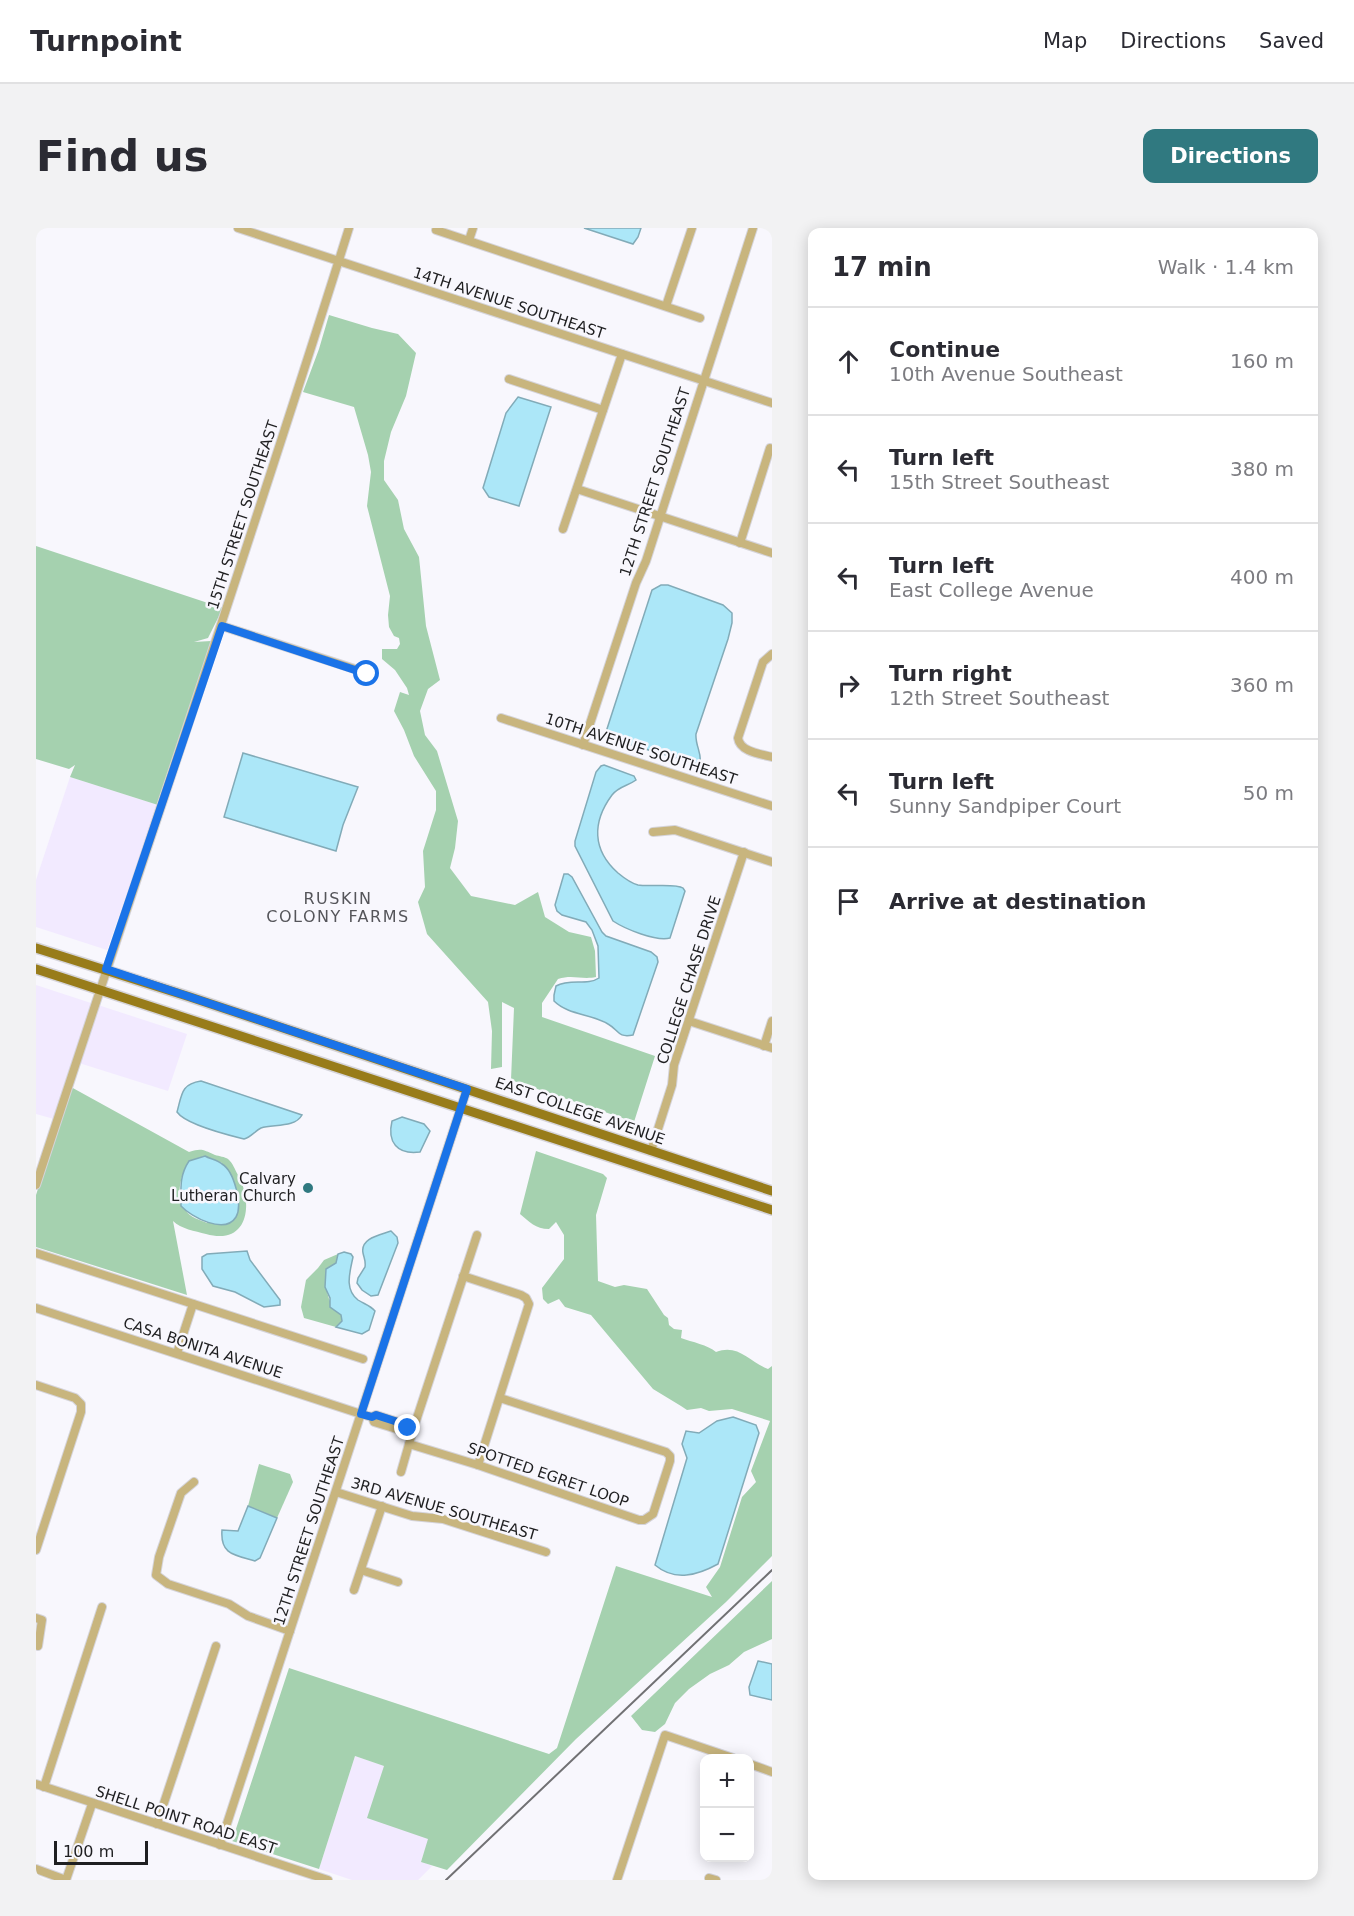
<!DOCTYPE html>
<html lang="en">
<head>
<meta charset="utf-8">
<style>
  :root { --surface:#fff; --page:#f2f2f3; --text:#2b2b33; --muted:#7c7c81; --line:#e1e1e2; --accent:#307980 }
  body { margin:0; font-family:"DejaVu Sans",sans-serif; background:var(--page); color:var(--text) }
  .controls { position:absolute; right:18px; bottom:18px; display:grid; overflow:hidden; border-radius:12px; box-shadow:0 3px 15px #0003 }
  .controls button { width:54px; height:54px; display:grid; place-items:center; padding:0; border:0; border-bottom:2px solid var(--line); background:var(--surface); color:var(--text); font:30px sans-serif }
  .scale { position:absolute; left:18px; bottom:15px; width:94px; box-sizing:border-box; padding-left:6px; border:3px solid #1f1f21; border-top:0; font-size:16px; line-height:21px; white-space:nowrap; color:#1f1f21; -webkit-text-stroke:4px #f8f7fd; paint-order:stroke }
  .stop { position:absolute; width:18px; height:18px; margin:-14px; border:4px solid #1a73e8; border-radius:50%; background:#fff }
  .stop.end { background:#1a73e8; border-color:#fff; box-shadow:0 2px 6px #0008 }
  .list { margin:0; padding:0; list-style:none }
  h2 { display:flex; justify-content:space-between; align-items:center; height:78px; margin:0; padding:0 24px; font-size:26px }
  h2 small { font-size:20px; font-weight:400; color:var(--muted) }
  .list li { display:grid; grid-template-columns:39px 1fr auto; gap:18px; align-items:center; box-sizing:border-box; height:108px; padding:0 24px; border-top:2px solid var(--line) }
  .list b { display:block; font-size:22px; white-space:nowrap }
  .list p { margin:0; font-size:20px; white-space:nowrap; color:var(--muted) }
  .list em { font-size:20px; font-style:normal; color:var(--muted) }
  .icon { flex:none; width:33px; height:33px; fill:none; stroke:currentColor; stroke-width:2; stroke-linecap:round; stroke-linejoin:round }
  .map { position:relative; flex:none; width:736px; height:1652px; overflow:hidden; border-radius:12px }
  header { display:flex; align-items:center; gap:36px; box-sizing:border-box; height:84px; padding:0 30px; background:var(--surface); border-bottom:2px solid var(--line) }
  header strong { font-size:28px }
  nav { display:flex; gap:33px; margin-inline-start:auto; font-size:21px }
  .intro { display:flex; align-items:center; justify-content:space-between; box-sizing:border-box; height:144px; padding:0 36px }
  h1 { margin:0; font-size:42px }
  .button { padding:15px 27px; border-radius:12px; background:var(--accent); color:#fff; font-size:21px; font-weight:700 }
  main { display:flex; gap:36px; padding:0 36px }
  aside { flex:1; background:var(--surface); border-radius:12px; box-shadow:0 3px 15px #0003 }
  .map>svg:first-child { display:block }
  .commercial { fill:#f2eaff }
  .green { fill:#a5d1af; fill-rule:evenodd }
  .water { fill:#ace7f8; stroke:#82abb8; stroke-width:1.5 }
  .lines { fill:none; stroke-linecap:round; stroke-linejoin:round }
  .minor-casing { stroke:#d5d4da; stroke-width:10 }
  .major-casing { stroke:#d5d4da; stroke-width:12 }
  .minor { stroke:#c8b57e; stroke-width:8 }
  .major { stroke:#987c1a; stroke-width:9 }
  .rail { stroke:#717174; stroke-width:2 }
  .route { stroke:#1a73e8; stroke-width:8 }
  .poi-dot { fill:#307980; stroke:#f8f7fd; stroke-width:2 }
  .labels { text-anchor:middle; stroke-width:5; stroke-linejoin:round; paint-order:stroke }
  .street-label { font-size:15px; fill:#1f1f21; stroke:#f8f7fd }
  .poi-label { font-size:15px; fill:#1f1f21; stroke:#f8f7fd; text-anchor:end }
  .neighbourhood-label { font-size:16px; letter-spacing:1.5px; fill:#55555a; stroke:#f8f7fd }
</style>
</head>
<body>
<header>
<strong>Turnpoint</strong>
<nav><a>Map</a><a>Directions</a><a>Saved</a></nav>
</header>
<div class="intro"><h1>Find us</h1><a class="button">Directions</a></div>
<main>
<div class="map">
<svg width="736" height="1652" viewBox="0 0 736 1652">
  <rect width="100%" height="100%" fill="#f8f7fd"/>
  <g class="commercial">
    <path d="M 34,549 L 122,577 L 71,722 L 0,699 L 0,652 Z"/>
    <path d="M 0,757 L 55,775 L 18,891 L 0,886 Z"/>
    <path d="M 62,777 L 151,806 L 132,863 L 43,835 Z"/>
    <path d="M 319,1528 L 348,1538 L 393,1611 L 385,1633 L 396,1638 L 382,1652 L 316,1652 L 283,1641 Z"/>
  </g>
  <g class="green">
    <path d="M 293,87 L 336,100 L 362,106 L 380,125 L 370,168 L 355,204 L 348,233 L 348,252 L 362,272 L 368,301 L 383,329 L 390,398 L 404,452 L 392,461 L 384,483 L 389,507 L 401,523 L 422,593 L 419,620 L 414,640 L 435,668 L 479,677 L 502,664 L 509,689 L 533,704 L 555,709 L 559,723 L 560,749 C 545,752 537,746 522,751 L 506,775 L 506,789 L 619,828 L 598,894 L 475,852 L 478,780 L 466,774 L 466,839 L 455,841 L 456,803 L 452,774 L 391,706 L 382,674 L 389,659 L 387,623 L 400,582 L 400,563 L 378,528 L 368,502 L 358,483 L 364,464 L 373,467 L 371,460 L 359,442 L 346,431 L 346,421 L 361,421 L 364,416 L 363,410 L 358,408 L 353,399 L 352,387 L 354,368 L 331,278 L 335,244 L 332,227 L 318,179 L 267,164 L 283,121 Z"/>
    <path d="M 0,318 L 187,380 L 172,410 L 158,414 L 175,413 L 122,577 L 34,549 L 39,537 L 33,541 L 0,531 Z"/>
    <path d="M 35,859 L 153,924 C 166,920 167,922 179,927 C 183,928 189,929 192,931 C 197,935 199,942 202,947 C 218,976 212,1018 170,1006 C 159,1003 145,1001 137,993 L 151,1067 L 0,1019 L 0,967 ZM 169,928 L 186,935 L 171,995 C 164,992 154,989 150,983 C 138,970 145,946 153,933 Z"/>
    <path d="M 500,923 L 567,946 L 571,950 L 560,987 L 562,1053 L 579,1059 L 588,1057 L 611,1061 L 628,1087 L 632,1090 L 633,1097 L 638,1101 L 646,1102 L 645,1110 C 656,1114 672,1117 680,1124 C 702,1115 714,1134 732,1141 L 736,1138 L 736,1328 L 690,1374 L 540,1511 L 411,1642 L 385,1634 L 392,1611 L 331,1590 L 348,1538 L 319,1528 L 283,1641 L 196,1613 L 253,1440 L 513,1526 L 521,1520 L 580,1338 L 676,1369 L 670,1359 L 684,1339 L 706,1269 L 720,1254 L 715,1243 L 734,1193 L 696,1181 L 673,1183 L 665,1180 L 651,1182 L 645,1178 L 617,1161 L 555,1087 L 529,1079 L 523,1071 L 512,1076 L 507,1071 L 506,1060 L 528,1031 L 528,1007 L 520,994 L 513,1001 C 499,1001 494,994 484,986 Z"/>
    <path d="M 302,1026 L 301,1035 L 290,1041 C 289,1060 291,1076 305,1087 L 306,1093 L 300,1099 L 268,1090 L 265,1079 L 270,1052 L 282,1040 L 288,1032 Z"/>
    <path d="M 223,1236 L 254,1246 L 257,1254 L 241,1290 L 212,1278 Z"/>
    <path d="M 736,1353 L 736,1411 L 708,1424 L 693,1437 L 674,1446 L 653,1461 L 639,1475 L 629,1496 L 619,1504 L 606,1502 L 595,1488 Z"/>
  </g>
  <g class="water">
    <path d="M 548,0 L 605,0 L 602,9 L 597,16 Z"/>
    <path d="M 482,169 L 515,179 L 483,278 L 453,269 L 447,260 L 470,185 Z"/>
    <path d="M 625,357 L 632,357 L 687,377 L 696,385 L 696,395 L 692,411 L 660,506 C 659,517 666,525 664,535 L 662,536 L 574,511 L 570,504 L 616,362 Z"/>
    <path d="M 207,525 L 322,559 L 307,597 L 300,623 L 188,589 Z"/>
    <path d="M 568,537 L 598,548 L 600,552 C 592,558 583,558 576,567 C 556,594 556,622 582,645 C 588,650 594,655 602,657 C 614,659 640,655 647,660 L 649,663 L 634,710 C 621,714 589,701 577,693 L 539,618 L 539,613 L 560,544 L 565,538 Z"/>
    <path d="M 528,646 L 532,646 L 536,649 L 566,704 L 570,708 L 615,724 L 621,729 L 622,734 L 597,807 C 581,810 583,802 572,796 C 556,786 532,787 518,773 L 518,767 L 520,758 C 534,750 551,758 563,750 L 562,718 L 556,702 L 550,694 L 526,687 L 521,683 L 519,677 Z"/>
    <path d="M 165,853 L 266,887 C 259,900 237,896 225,900 C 219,903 215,909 208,911 C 192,907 150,897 141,884 C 146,866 145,856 165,853 Z"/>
    <path d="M 366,889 L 388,896 L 394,903 L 384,924 C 361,927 351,914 356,893 Z"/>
    <path d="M 169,928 C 174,931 182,932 186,936 C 198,943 207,977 200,989 C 189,1007 155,989 145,978 C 145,961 143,948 153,933 Z"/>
    <path d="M 355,1003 L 361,1009 L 362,1015 L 342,1067 L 335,1068 L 326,1062 L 321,1055 L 322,1050 L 329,1039 C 330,1033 328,1030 327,1025 C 324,1010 344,1007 355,1003 Z"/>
    <path d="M 211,1023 L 214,1032 L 244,1072 L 244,1077 L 228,1079 L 199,1064 L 177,1058 L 166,1041 L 166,1029 L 171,1026 Z"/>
    <path d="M 308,1024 L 315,1026 L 317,1029 C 314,1044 308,1061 322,1072 C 328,1076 334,1077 339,1083 L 333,1102 L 326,1106 L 300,1099 L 306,1093 L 305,1087 L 294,1079 L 294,1070 L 289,1059 L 290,1041 L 300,1035 L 302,1026 Z"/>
    <path d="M 697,1189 L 720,1197 L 723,1205 L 682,1336 C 662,1347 639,1354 619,1337 L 651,1230 L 646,1216 L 650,1203 L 663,1205 L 681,1193 Z"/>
    <path d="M 212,1278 L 241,1290 L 224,1330 L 219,1333 C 199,1327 184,1327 186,1302 L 202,1303 Z"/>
    <path d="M 722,1433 L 736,1436 L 736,1472 L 714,1467 L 713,1459 Z"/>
  </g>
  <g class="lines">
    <defs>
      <g id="minor">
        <path d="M 202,0 L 736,175"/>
        <path d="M 400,2 L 664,90"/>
        <path d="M 433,12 L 437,0"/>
        <path d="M 630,78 L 656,0"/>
        <path d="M 473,151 L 567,182"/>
        <path d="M 541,261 L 736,325"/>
        <path d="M 527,301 L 586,126"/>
        <path d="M 704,315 L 734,220"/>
        <path d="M 186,398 L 331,445"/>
        <path d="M 736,426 L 727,434 L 702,510 C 704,524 725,526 736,529"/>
        <path d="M 465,490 L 736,578"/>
        <path d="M 547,517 L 600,355 L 610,333 L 717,0"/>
        <path d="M 617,604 L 639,602 L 736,634"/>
        <path d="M 653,793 L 736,820"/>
        <path d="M 728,818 L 736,793"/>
        <path d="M 615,923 L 636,857 L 638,837 L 708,624"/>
        <path d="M 0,957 C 104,638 213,320 313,0"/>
        <path d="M 0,1025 L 327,1131"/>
        <path d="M 427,1048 L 485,1067 L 490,1070 L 493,1076 L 442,1237"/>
        <path d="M 0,1080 L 325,1186 L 336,1189 L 340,1187 L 368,1196 L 372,1200 L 367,1203 L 338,1194 L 336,1189"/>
        <path d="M 141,1125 L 157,1076"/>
        <path d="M 0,1157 L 39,1170 L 45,1176 L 45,1184 L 0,1322"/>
        <path d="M 377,1202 L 441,1007"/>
        <path d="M 373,1216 L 442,1237 L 603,1292 L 608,1292 L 617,1286 L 634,1233 L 634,1228 L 630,1224 L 464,1170"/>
        <path d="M 365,1244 L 377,1202 L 374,1201"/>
        <path d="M 158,1254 L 145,1265 L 123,1329 L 120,1347 L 132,1356 L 193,1376 L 212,1388 L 254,1403"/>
        <path d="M 300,1264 L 376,1288 L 407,1291 L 510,1324"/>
        <path d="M 325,1342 L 362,1354"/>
        <path d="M 318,1362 L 346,1278"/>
        <path d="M 0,1390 L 6,1392 L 2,1418"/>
        <path d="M 714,1536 L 736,1544"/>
        <path d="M 0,1556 L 292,1652"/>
        <path d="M 8,1559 L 66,1379"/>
        <path d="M 121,1596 L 180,1418"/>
        <path d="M 184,1617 L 431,861"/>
        <path d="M 0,1641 L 30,1652"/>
        <path d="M 673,1650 L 680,1652"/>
        <path d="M 30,1652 L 56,1576"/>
        <path d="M 581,1652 L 629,1507 L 697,1530"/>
      </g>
      <g id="major">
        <path d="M 0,720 L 154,769 L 736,963"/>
        <path d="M 0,741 C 246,820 491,902 736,982"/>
      </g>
    </defs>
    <use href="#minor" class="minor-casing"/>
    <use href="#major" class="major-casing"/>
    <use href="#minor" class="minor"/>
    <use href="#major" class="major"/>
    <path class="rail" d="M 410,1652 L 736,1342"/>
  </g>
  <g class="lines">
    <path class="route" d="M 331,446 L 186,398 L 70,741 L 431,861 L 325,1186 L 336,1189 L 340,1187 L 368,1196 L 372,1200"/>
  </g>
  <circle class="poi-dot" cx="272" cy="960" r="6"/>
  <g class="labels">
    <g class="street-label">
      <text transform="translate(473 75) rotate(18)" y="5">14TH AVENUE SOUTHEAST</text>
      <text transform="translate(619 254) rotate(-72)" y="5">12TH STREET SOUTHEAST</text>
      <text transform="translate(207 287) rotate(-72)" y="5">15TH STREET SOUTHEAST</text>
      <text transform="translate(605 521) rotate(18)" y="5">10TH AVENUE SOUTHEAST</text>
      <text transform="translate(653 752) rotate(-72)" y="5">COLLEGE CHASE DRIVE</text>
      <text transform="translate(544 883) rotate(19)" y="5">EAST COLLEGE AVENUE</text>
      <text transform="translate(167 1120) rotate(18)" y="5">CASA BONITA AVENUE</text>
      <text transform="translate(512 1247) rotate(19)" y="5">SPOTTED EGRET LOOP</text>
      <text transform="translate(408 1281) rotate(16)" y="5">3RD AVENUE SOUTHEAST</text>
      <text transform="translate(273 1303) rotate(-72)" y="5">12TH STREET SOUTHEAST</text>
      <text transform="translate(150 1592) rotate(18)" y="5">SHELL POINT ROAD EAST</text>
    </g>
    <g class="poi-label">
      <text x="260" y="956">Calvary<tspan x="260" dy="17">Lutheran Church</tspan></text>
    </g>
    <g class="neighbourhood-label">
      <text x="302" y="676">RUSKIN<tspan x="302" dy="18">COLONY FARMS</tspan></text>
    </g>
  </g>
</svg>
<div class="controls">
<button>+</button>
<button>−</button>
</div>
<div class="scale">100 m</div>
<div class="stop" style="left:331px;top:446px"></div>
<div class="stop end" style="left:372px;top:1200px"></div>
</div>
<aside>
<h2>17 min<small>Walk · 1.4 km</small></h2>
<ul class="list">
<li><svg class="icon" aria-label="ahead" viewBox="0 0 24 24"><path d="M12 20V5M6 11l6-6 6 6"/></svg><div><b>Continue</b><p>10th Avenue Southeast</p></div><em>160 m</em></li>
<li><svg class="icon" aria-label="left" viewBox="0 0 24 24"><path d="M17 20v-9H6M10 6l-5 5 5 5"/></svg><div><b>Turn left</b><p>15th Street Southeast</p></div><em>380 m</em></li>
<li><svg class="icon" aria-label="left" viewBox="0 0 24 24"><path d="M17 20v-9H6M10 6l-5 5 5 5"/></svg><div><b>Turn left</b><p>East College Avenue</p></div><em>400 m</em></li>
<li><svg class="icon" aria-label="right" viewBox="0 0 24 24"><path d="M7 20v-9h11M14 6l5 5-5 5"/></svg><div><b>Turn right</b><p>12th Street Southeast</p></div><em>360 m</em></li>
<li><svg class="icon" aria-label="left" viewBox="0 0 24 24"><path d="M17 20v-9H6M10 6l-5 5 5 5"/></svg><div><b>Turn left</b><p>Sunny Sandpiper Court</p></div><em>50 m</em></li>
<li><svg class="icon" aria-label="arrive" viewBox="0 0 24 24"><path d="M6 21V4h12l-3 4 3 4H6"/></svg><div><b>Arrive at destination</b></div></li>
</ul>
</aside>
</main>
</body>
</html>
